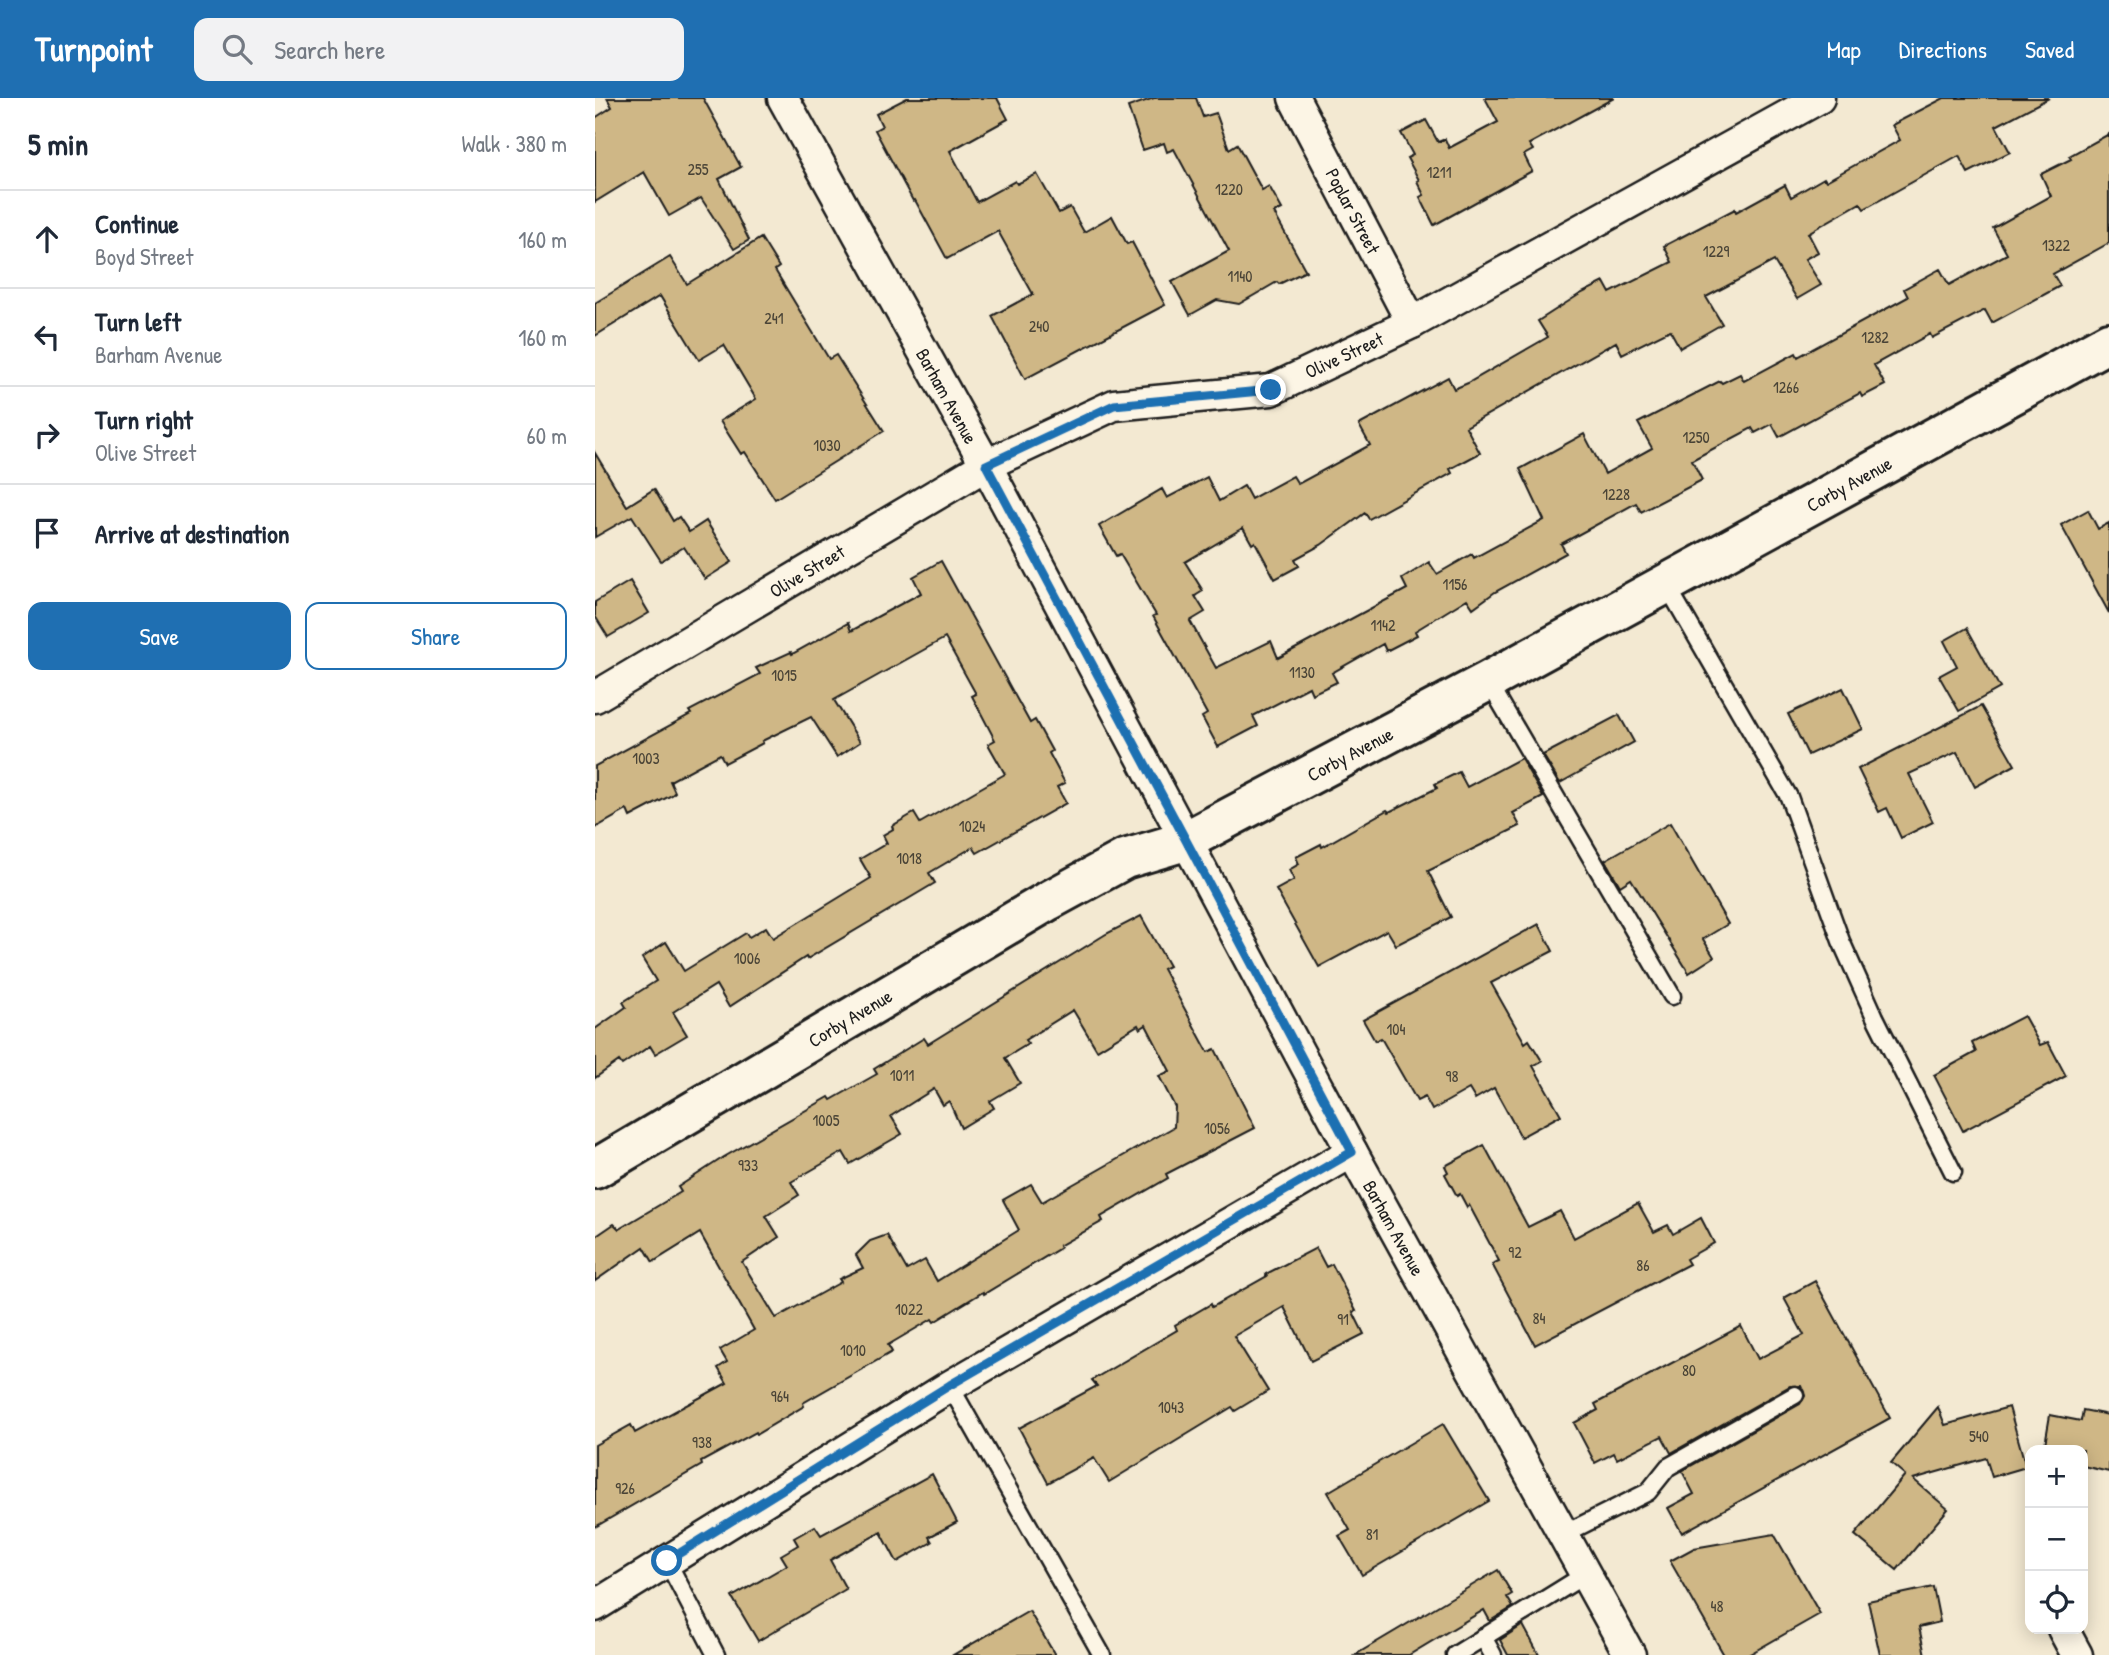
<!DOCTYPE html>
<html lang="en">
<head>
<meta charset="utf-8">
<style>
  :root { --surface:#fff; --page:#f2f2f3; --text:#1f2937; --muted:#747a83; --line:#e0e1e3; --accent:#1f6fb2 }
  body { margin:0; font-family:"Patrick Hand",sans-serif; background:var(--page); color:var(--text) }
  .controls { position:absolute; right:21px; bottom:21px; display:grid; overflow:hidden; border-radius:14px; box-shadow:0 4px 18px #0003 }
  .controls button { width:63px; height:63px; display:grid; place-items:center; padding:0; border:0; border-bottom:2px solid var(--line); background:var(--surface); color:var(--text); font:35px sans-serif }
  .stop { position:absolute; width:21px; height:21px; margin:-16px; border:5px solid #1f6fb2; border-radius:50%; background:#fff }
  .stop.end { background:#1f6fb2; border-color:#fff; box-shadow:0 2px 7px #0008 }
  .list { margin:0; padding:0; list-style:none }
  h2 { display:flex; justify-content:space-between; align-items:center; height:91px; margin:0; padding:0 28px; font-size:30px }
  h2 small { font-size:23px; font-weight:400; color:var(--muted) }
  .list li { display:grid; grid-template-columns:46px 1fr auto; gap:21px; align-items:center; box-sizing:border-box; height:98px; padding:0 28px; border-top:2px solid var(--line) }
  .list b { display:block; font-size:26px; white-space:nowrap }
  .list p { margin:0; font-size:23px; white-space:nowrap; color:var(--muted) }
  .list em { font-size:23px; font-style:normal; color:var(--muted) }
  .actions { display:flex; gap:14px; padding:21px 28px }
  .actions a { flex:1; padding:16px 0; border:2px solid var(--accent); border-radius:14px; text-align:center; font-size:24px; color:var(--accent) }
  .actions .main { background:var(--accent); color:#fff }
  .icon { flex:none; width:38px; height:38px; fill:none; stroke:currentColor; stroke-width:2; stroke-linecap:round; stroke-linejoin:round }
  .map { position:relative; flex:none; width:1514px; height:1557px; overflow:hidden }
  header { display:flex; align-items:center; gap:42px; box-sizing:border-box; height:98px; padding:0 35px; background:var(--accent); color:#fff }
  header strong { font-size:33px }
  nav { display:flex; gap:38px; margin-inline-start:auto; font-size:24px }
  .search { width:490px; height:63px; background:var(--page); display:flex; align-items:center; gap:18px; box-sizing:border-box; padding:0 24px; border-radius:14px; color:var(--muted); font-size:26px }
  main { display:flex }
  aside { flex:1; background:var(--surface) }
  .map>svg:first-child { display:block }
  .building { fill:#cfb786; stroke:#1c1c1c; stroke-width:2; fill-rule:evenodd }
  .lines { fill:none; stroke-linecap:round; stroke-linejoin:round }
  .service-casing { stroke:#1c1c1c; stroke-width:21 }
  .minor-casing { stroke:#1c1c1c; stroke-width:35 }
  .tertiary-casing { stroke:#1c1c1c; stroke-width:44 }
  .service { stroke:#fcf5e5; stroke-width:16 }
  .minor { stroke:#fcf5e5; stroke-width:30 }
  .tertiary { stroke:#fcf5e5; stroke-width:38 }
  .route { stroke:#1f6fb2; stroke-width:9 }
  .labels { text-anchor:middle; stroke-width:5; stroke-linejoin:round; paint-order:stroke }
  .number-label { font-size:16px; fill:#494336 }
  .street-label { font-size:19px; fill:#1c1c1c; stroke:#fcf5e5 }
</style>
</head>
<body>
<header>
<strong>Turnpoint</strong>
<div class="search"><svg class="icon" aria-label="search" viewBox="0 0 24 24"><circle cx="10" cy="10" r="6"/><path d="M15 15l6 6"/></svg>Search here</div>
<nav><a>Map</a><a>Directions</a><a>Saved</a></nav>
</header>
<main>
<aside>
<h2>5 min<small>Walk · 380 m</small></h2>
<ul class="list">
<li><svg class="icon" aria-label="ahead" viewBox="0 0 24 24"><path d="M12 20V5M6 11l6-6 6 6"/></svg><div><b>Continue</b><p>Boyd Street</p></div><em>160 m</em></li>
<li><svg class="icon" aria-label="left" viewBox="0 0 24 24"><path d="M17 20v-9H6M10 6l-5 5 5 5"/></svg><div><b>Turn left</b><p>Barham Avenue</p></div><em>160 m</em></li>
<li><svg class="icon" aria-label="right" viewBox="0 0 24 24"><path d="M7 20v-9h11M14 6l5 5-5 5"/></svg><div><b>Turn right</b><p>Olive Street</p></div><em>60 m</em></li>
<li><svg class="icon" aria-label="arrive" viewBox="0 0 24 24"><path d="M6 21V4h12l-3 4 3 4H6"/></svg><div><b>Arrive at destination</b></div></li>
</ul>
<div class="actions"><a class="main">Save</a><a>Share</a></div>
</aside>
<div class="map">
<svg width="1514" height="1557" viewBox="0 0 1514 1557">
  <rect width="100%" height="100%" fill="#f3e9d2"/>
  <filter id="ink" filterUnits="userSpaceOnUse"><feTurbulence type="fractalNoise" baseFrequency=".0143" numOctaves="2"/><feDisplacementMap in="SourceGraphic" scale="14" xChannelSelector="R" yChannelSelector="G"/><feConvolveMatrix kernelMatrix="1 2 1 2 8 2 1 2 1" color-interpolation-filters="sRGB"/></filter>
  <g filter="url(#ink)">
    <g class="building">
      <path d="M 12,0 L 108,0 L 146,69 L 124,81 L 154,142 L 139,151 L 106,100 L 74,118 L 49,74 L 0,104 L 0,20 L 17,9 Z"/>
      <path d="M 312,0 L 402,0 L 413,21 L 355,53 L 382,104 L 420,83 L 422,86 L 442,76 L 464,115 L 475,109 L 489,134 L 517,118 L 532,146 L 537,144 L 570,207 L 430,281 L 397,218 L 438,196 L 403,133 L 352,161 L 320,102 L 318,103 L 280,32 L 287,28 L 281,16 Z"/>
      <path d="M 559,0 L 601,0 L 608,19 L 621,15 L 634,51 L 642,46 L 667,92 L 674,88 L 687,111 L 679,115 L 711,173 L 684,186 L 682,184 L 644,206 L 622,202 L 595,217 L 577,184 L 634,153 L 579,51 L 572,54 L 569,45 L 548,52 L 533,9 Z"/>
      <path d="M 890,0 L 1019,0 L 934,46 L 938,52 L 929,57 L 937,73 L 839,127 L 825,99 L 829,97 L 822,83 L 824,82 L 812,60 L 818,57 L 806,35 L 831,22 L 843,44 L 850,41 L 854,50 L 903,24 Z"/>
      <path d="M 1349,0 L 1454,0 L 1401,28 L 1415,54 L 1373,75 L 1364,58 L 1269,111 L 1265,105 L 1213,135 L 1223,154 L 1210,161 L 1226,187 L 1202,201 L 1179,163 L 1111,199 L 1127,226 L 1085,250 L 1075,232 L 1027,256 L 1021,244 L 871,329 L 885,355 L 855,371 L 857,375 L 774,421 L 770,415 L 726,447 L 700,461 L 704,468 L 680,481 L 660,444 L 657,446 L 648,430 L 590,464 L 608,493 L 600,498 L 610,514 L 595,523 L 621,570 L 676,543 L 683,560 L 812,491 L 807,481 L 834,464 L 842,476 L 877,456 L 879,460 L 949,422 L 925,371 L 989,336 L 1010,376 L 1057,350 L 1043,325 L 1125,283 L 1127,285 L 1145,276 L 1149,283 L 1201,255 L 1203,259 L 1313,199 L 1309,191 L 1345,171 L 1354,187 L 1412,156 L 1398,130 L 1456,98 L 1446,76 L 1476,61 L 1474,58 L 1514,36 L 1514,145 L 1458,176 L 1465,188 L 1397,225 L 1390,212 L 1337,240 L 1335,236 L 1279,267 L 1290,287 L 1267,299 L 1265,295 L 1184,339 L 1177,326 L 1160,335 L 1157,330 L 1097,362 L 1107,382 L 1046,414 L 1041,405 L 966,446 L 971,455 L 900,494 L 878,510 L 872,501 L 820,533 L 822,537 L 791,553 L 788,546 L 737,575 L 742,584 L 717,596 L 714,589 L 658,618 L 663,628 L 623,649 L 607,619 L 612,616 L 558,518 L 561,517 L 525,456 L 521,458 L 504,428 L 567,391 L 572,400 L 612,379 L 624,403 L 649,388 L 656,401 L 698,378 L 703,386 L 775,347 L 764,327 L 853,279 L 859,291 L 873,285 L 953,239 L 943,223 L 985,196 L 1009,184 L 1015,195 L 1077,164 L 1069,148 L 1140,111 L 1141,114 L 1190,87 L 1196,99 L 1229,80 L 1231,83 L 1305,42 L 1297,27 Z"/>
      <path d="M 166,140 L 184,169 L 180,172 L 234,261 L 241,257 L 289,333 L 180,401 L 150,354 L 146,356 L 125,323 L 161,301 L 129,247 L 104,262 L 65,198 L 0,238 L 0,205 L 75,159 L 92,186 Z"/>
      <path d="M 0,355 L 32,408 L 59,391 L 78,423 L 84,419 L 94,434 L 111,423 L 137,464 L 110,481 L 89,449 L 66,463 L 37,418 L 0,439 Z"/>
      <path d="M 1493,412 L 1503,431 L 1514,425 L 1514,515 L 1466,427 Z"/>
      <path d="M 346,463 L 435,625 L 440,622 L 457,653 L 454,655 L 470,685 L 462,689 L 471,705 L 382,755 L 378,749 L 334,775 L 340,785 L 212,861 L 211,859 L 134,909 L 121,887 L 78,914 L 92,937 L 60,956 L 55,948 L 27,967 L 24,963 L 0,980 L 0,931 L 31,909 L 28,904 L 61,883 L 47,860 L 71,844 L 89,873 L 151,835 L 154,839 L 171,829 L 178,840 L 276,780 L 265,761 L 292,745 L 288,737 L 298,731 L 297,728 L 319,715 L 325,725 L 410,676 L 393,646 L 400,642 L 377,598 L 381,596 L 350,540 L 239,602 L 265,644 L 242,659 L 216,619 L 167,643 L 168,645 L 130,665 L 125,656 L 75,683 L 80,694 L 77,697 L 35,719 L 32,712 L 0,730 L 0,668 L 96,616 L 94,613 L 165,576 L 161,570 L 196,554 L 197,556 L 253,525 L 256,533 L 326,495 L 318,479 Z"/>
      <path d="M 35,483 L 54,515 L 13,539 L 0,518 L 0,504 Z"/>
      <path d="M 1372,530 L 1405,590 L 1364,613 L 1344,578 L 1362,568 L 1349,543 Z"/>
      <path d="M 1248,590 L 1268,631 L 1213,657 L 1193,616 Z"/>
      <path d="M 1386,608 L 1420,667 L 1380,689 L 1362,654 L 1314,676 L 1338,724 L 1306,740 L 1292,710 L 1284,714 L 1263,671 Z"/>
      <path d="M 1024,617 L 1039,644 L 965,685 L 948,657 Z"/>
      <path d="M 926,660 L 948,699 L 918,715 L 925,728 L 833,773 L 856,819 L 801,847 L 792,832 L 724,869 L 681,792 L 699,782 L 694,772 L 704,766 L 701,759 L 726,746 L 727,749 L 792,712 L 794,714 L 842,690 L 840,686 L 864,674 L 872,689 Z"/>
      <path d="M 1075,725 L 1133,826 L 1108,841 L 1119,859 L 1094,875 L 1036,781 L 1025,788 L 1010,762 Z"/>
      <path d="M 546,818 L 574,868 L 568,871 L 613,954 L 620,951 L 660,1030 L 571,1076 L 573,1080 L 506,1119 L 508,1123 L 464,1148 L 465,1150 L 389,1196 L 388,1194 L 339,1224 L 337,1221 L 293,1247 L 297,1254 L 208,1305 L 209,1308 L 162,1336 L 161,1334 L 106,1364 L 107,1367 L 0,1429 L 0,1347 L 36,1327 L 40,1335 L 132,1285 L 123,1270 L 132,1264 L 125,1252 L 159,1232 L 105,1135 L 58,1164 L 49,1149 L 0,1183 L 0,1139 L 19,1126 L 24,1131 L 86,1094 L 83,1089 L 129,1059 L 234,999 L 236,1002 L 282,976 L 279,971 L 329,940 L 333,946 L 511,836 ZM 478,912 L 502,952 L 543,927 L 545,931 L 551,927 L 575,973 L 564,978 L 580,1009 L 579,1029 L 447,1104 L 436,1086 L 408,1102 L 424,1132 L 342,1183 L 330,1162 L 312,1172 L 292,1137 L 275,1143 L 261,1157 L 268,1170 L 244,1181 L 246,1184 L 181,1220 L 147,1164 L 184,1139 L 171,1118 L 204,1097 L 196,1084 L 248,1054 L 255,1066 L 307,1036 L 296,1018 L 339,991 L 348,1007 L 354,1003 L 366,1030 L 399,1010 L 395,1003 L 425,985 L 410,960 L 433,946 L 430,942 Z"/>
      <path d="M 944,826 L 958,853 L 896,885 L 930,945 L 934,942 L 947,963 L 938,968 L 966,1017 L 926,1039 L 899,990 L 880,1001 L 874,991 L 837,1012 L 830,999 L 822,1003 L 786,940 L 780,943 L 768,922 Z"/>
      <path d="M 1429,918 L 1445,947 L 1453,944 L 1471,978 L 1368,1033 L 1339,977 L 1381,954 L 1377,945 Z"/>
      <path d="M 889,1047 L 933,1129 L 965,1113 L 979,1140 L 1043,1105 L 1059,1134 L 1073,1127 L 1078,1136 L 1106,1120 L 1119,1145 L 1091,1161 L 1094,1166 L 940,1247 L 897,1166 L 904,1163 L 874,1107 L 872,1109 L 865,1096 L 862,1098 L 850,1076 L 853,1074 L 850,1068 Z"/>
      <path d="M 721,1150 L 731,1169 L 737,1166 L 761,1213 L 758,1214 L 769,1236 L 716,1263 L 689,1209 L 639,1238 L 673,1293 L 640,1313 L 637,1309 L 514,1384 L 499,1360 L 453,1385 L 424,1330 L 502,1288 L 497,1282 L 582,1232 L 580,1227 L 616,1206 L 617,1209 L 672,1178 L 671,1176 Z"/>
      <path d="M 1220,1183 L 1295,1320 L 1087,1435 L 1073,1410 L 1099,1396 L 1087,1373 L 1205,1306 L 1210,1298 L 1206,1288 L 1195,1288 L 1076,1355 L 1067,1338 L 1022,1361 L 1019,1355 L 1000,1365 L 979,1325 L 1003,1312 L 1000,1306 L 1146,1228 L 1163,1261 L 1209,1237 L 1189,1200 Z"/>
      <path d="M 1343,1309 L 1350,1327 L 1414,1309 L 1431,1369 L 1397,1379 L 1391,1360 L 1318,1381 L 1353,1411 L 1302,1472 L 1260,1437 L 1310,1377 L 1296,1365 Z"/>
      <path d="M 1488,1312 L 1514,1317 L 1514,1374 L 1488,1368 L 1488,1352 L 1449,1352 L 1455,1317 L 1486,1323 Z"/>
      <path d="M 848,1326 L 894,1403 L 767,1477 L 744,1438 L 755,1432 L 733,1394 Z"/>
      <path d="M 337,1376 L 362,1424 L 334,1439 L 337,1444 L 302,1464 L 286,1434 L 235,1462 L 251,1491 L 163,1543 L 137,1499 L 192,1467 L 186,1457 L 203,1447 L 199,1440 L 220,1428 L 226,1437 Z"/>
      <path d="M 1179,1436 L 1225,1516 L 1153,1557 L 1129,1557 L 1075,1463 L 1099,1450 Z"/>
      <path d="M 903,1472 L 917,1496 L 912,1499 L 918,1509 L 895,1523 L 889,1512 L 814,1557 L 760,1557 Z"/>
      <path d="M 1338,1489 L 1345,1524 L 1324,1529 L 1330,1557 L 1285,1557 L 1273,1503 Z"/>
      <path d="M 434,1513 L 460,1557 L 358,1557 Z"/>
      <path d="M 928,1527 L 944,1557 L 913,1557 L 905,1542 Z"/>
    </g>
    <g class="lines">
      <defs>
        <g id="service">
          <path d="M 1071,486 L 1194,699 L 1246,843 L 1280,919 L 1358,1074"/>
          <path d="M 893,583 L 1077,898"/>
          <path d="M 355,1288 L 507,1557"/>
          <path d="M 969,1436 L 1053,1394 L 1073,1369 L 1200,1297"/>
          <path d="M 72,1463 L 121,1557"/>
          <path d="M 888,1539 L 898,1557"/>
          <path d="M 860,1557 L 991,1476"/>
        </g>
        <g id="minor">
          <path d="M 188,0 L 391,367 L 757,1054 L 1035,1557"/>
          <path d="M 699,0 L 817,225"/>
          <path d="M 0,599 L 391,367 L 519,307 L 676,292 L 817,225 L 1224,0"/>
          <path d="M 0,1508 L 355,1288 L 757,1054"/>
          <path d="M 1468,1531 L 1482,1557"/>
        </g>
        <path id="tertiary" d="M 0,1071 L 453,803 L 530,761 L 590,743 L 893,583 L 1514,244"/>
      </defs>
      <use href="#service" class="service-casing"/>
      <use href="#minor" class="minor-casing"/>
      <use href="#tertiary" class="tertiary-casing"/>
      <use href="#service" class="service"/>
      <use href="#minor" class="minor"/>
      <use href="#tertiary" class="tertiary"/>
    </g>
  </g>
  <g class="lines" filter="url(#ink)">
    <path class="route" d="M 72,1463 L 355,1287 L 757,1054 L 391,367 L 519,307 L 676,292"/>
  </g>
  <g class="labels">
    <g class="number-label">
      <text x="103" y="77">255</text>
      <text x="844" y="80">1211</text>
      <text x="634" y="97">1220</text>
      <text x="1461" y="153">1322</text>
      <text x="1121" y="159">1229</text>
      <text x="645" y="184">1140</text>
      <text x="179" y="226">241</text>
      <text x="444" y="234">240</text>
      <text x="1280" y="245">1282</text>
      <text x="1191" y="295">1266</text>
      <text x="1101" y="345">1250</text>
      <text x="232" y="353">1030</text>
      <text x="1021" y="402">1228</text>
      <text x="860" y="492">1156</text>
      <text x="788" y="533">1142</text>
      <text x="707" y="580">1130</text>
      <text x="189" y="583">1015</text>
      <text x="51" y="666">1003</text>
      <text x="377" y="734">1024</text>
      <text x="314" y="766">1018</text>
      <text x="152" y="866">1006</text>
      <text x="801" y="937">104</text>
      <text x="307" y="983">1011</text>
      <text x="857" y="984">98</text>
      <text x="231" y="1028">1005</text>
      <text x="622" y="1036">1056</text>
      <text x="153" y="1073">933</text>
      <text x="920" y="1160">92</text>
      <text x="1048" y="1173">86</text>
      <text x="314" y="1217">1022</text>
      <text x="944" y="1226">84</text>
      <text x="748" y="1227">91</text>
      <text x="258" y="1258">1010</text>
      <text x="1094" y="1278">80</text>
      <text x="185" y="1304">964</text>
      <text x="576" y="1315">1043</text>
      <text x="1384" y="1344">540</text>
      <text x="107" y="1350">938</text>
      <text x="30" y="1396">926</text>
      <text x="777" y="1442">81</text>
      <text x="1122" y="1514">48</text>
    </g>
    <g class="street-label">
      <text transform="translate(758 113) rotate(62)" y="7">Poplar Street</text>
      <text transform="translate(749 257) rotate(-25)" y="7">Olive Street</text>
      <text transform="translate(352 298) rotate(61)" y="7">Barham Avenue</text>
      <text transform="translate(1254 386) rotate(-29)" y="7">Corby Avenue</text>
      <text transform="translate(212 473) rotate(-31)" y="7">Olive Street</text>
      <text transform="translate(755 656) rotate(-28)" y="7">Corby Avenue</text>
      <text transform="translate(255 920) rotate(-31)" y="7">Corby Avenue</text>
      <text transform="translate(799 1130) rotate(61)" y="7">Barham Avenue</text>
    </g>
  </g>
</svg>
<div class="controls">
<button>+</button>
<button>−</button>
<button><svg class="icon" aria-label="locate" viewBox="0 0 24 24"><circle cx="12" cy="12" r="6"/><path d="M12 2v4M12 18v4M2 12h4M18 12h4"/></svg></button>
</div>
<div class="stop" style="left:72px;top:1463px"></div>
<div class="stop end" style="left:676px;top:292px"></div>
</div>
</main>
</body>
</html>
